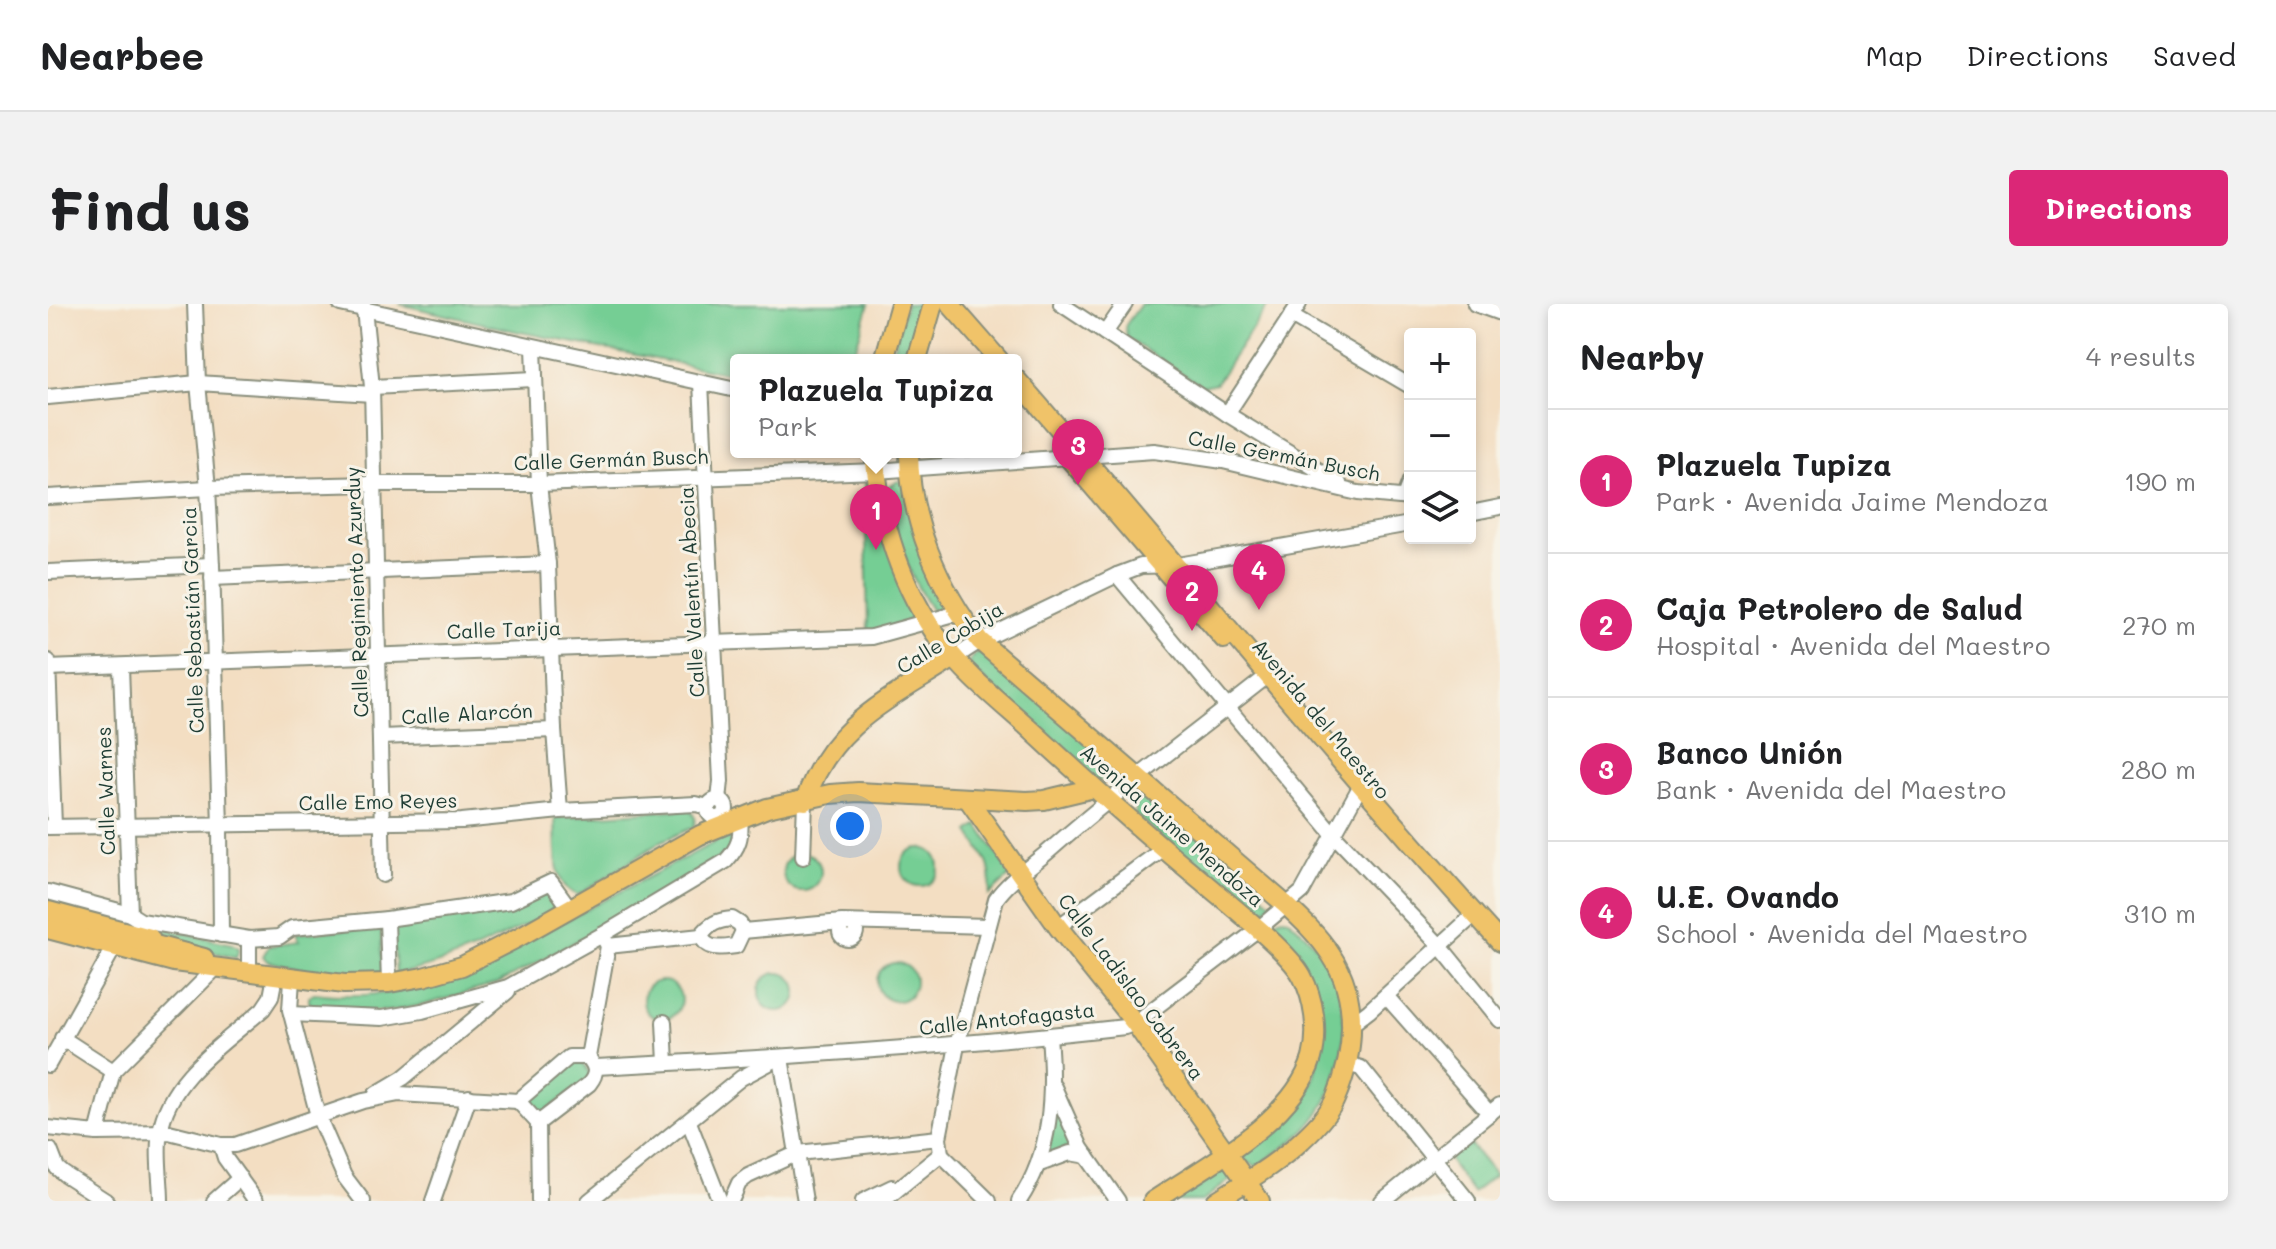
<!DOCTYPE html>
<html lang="en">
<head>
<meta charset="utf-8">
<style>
  :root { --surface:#fff; --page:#f2f2f2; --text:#202124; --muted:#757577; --line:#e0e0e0; --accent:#db2777 }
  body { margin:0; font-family:Mali,sans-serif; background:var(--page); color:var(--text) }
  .controls { position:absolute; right:24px; top:24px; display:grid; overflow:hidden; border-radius:8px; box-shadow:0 4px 12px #0003 }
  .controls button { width:72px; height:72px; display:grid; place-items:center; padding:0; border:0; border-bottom:2px solid var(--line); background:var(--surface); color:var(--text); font:40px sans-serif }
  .you { position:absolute; left:802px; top:522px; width:28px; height:28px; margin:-20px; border:6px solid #fff; border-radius:50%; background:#1a73e8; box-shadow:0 0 0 12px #1a73e833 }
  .badge { display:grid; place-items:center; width:52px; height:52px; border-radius:50%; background:var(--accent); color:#fff; font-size:26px; font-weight:700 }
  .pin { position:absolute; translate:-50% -66px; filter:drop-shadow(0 2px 4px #0008) }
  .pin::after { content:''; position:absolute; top:42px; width:28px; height:24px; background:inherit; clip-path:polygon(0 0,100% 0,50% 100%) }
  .popup { position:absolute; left:682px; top:50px; width:292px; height:104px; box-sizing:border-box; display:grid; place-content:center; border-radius:8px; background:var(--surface); filter:drop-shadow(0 2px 6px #0005); font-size:26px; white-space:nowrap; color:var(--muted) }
  .popup b { font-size:30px; color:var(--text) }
  .popup::after { content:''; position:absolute; left:50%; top:100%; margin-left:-16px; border:16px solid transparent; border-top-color:var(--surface) }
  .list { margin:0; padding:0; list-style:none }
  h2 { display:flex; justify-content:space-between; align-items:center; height:104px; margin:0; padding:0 32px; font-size:34px }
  h2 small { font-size:26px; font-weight:400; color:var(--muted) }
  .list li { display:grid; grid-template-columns:52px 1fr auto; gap:24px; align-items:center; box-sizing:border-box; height:144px; padding:0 32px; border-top:2px solid var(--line) }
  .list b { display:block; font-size:30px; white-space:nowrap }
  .list p { margin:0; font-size:26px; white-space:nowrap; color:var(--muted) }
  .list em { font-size:26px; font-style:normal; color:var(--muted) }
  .icon { flex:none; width:44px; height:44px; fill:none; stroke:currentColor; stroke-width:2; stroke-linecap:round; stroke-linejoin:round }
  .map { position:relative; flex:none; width:1452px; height:897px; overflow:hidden; border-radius:8px }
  header { display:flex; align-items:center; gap:48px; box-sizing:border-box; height:112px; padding:0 40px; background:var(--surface); border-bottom:2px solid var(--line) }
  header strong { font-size:38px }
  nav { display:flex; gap:44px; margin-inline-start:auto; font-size:28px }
  .intro { display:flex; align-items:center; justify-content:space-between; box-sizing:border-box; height:192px; padding:0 48px }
  h1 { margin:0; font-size:56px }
  .button { padding:20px 36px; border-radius:8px; background:var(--accent); color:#fff; font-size:28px; font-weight:700 }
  main { display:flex; gap:48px; padding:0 48px }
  aside { flex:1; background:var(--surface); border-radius:8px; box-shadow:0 4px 12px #0003 }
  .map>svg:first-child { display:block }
  .green { fill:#74ce94; stroke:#4a8664; stroke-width:2 }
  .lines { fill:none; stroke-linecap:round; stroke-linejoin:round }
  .minor-casing { stroke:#898e7b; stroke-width:18 }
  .major-casing { stroke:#898e7b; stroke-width:22 }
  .minor { stroke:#fff; stroke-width:14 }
  .major { stroke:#f0c369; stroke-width:18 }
  .labels { text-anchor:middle; stroke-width:6; stroke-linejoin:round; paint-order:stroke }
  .street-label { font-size:20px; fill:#1f3d34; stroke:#f7f3e8 }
</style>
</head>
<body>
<header>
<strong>Nearbee</strong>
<nav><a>Map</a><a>Directions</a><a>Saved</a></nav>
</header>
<div class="intro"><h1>Find us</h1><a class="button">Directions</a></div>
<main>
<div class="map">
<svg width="1452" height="897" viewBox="0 0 1452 897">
  <rect width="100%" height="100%" fill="#f7f3e8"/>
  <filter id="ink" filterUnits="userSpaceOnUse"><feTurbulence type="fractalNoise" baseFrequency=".0125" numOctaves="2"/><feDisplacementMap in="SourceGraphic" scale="16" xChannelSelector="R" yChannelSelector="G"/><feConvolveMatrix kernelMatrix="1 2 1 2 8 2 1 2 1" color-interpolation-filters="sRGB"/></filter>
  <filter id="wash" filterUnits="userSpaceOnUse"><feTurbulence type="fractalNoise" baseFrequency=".006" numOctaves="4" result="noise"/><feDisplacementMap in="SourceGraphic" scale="32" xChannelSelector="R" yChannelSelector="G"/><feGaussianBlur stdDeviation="1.8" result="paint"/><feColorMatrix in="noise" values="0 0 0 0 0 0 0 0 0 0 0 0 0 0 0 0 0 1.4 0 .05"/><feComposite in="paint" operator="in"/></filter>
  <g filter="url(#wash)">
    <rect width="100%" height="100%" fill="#f3dec2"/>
    <g class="green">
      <path d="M 351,0 L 821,0 L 804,56 L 688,56 L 688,71 L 467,27 Z"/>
      <path d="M 858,0 L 873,0 L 875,4 L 858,56 L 842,56 Z"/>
      <path d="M 1093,0 L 1221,0 L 1168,79 L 1154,82 L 1079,34 L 1077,22 Z"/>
      <path d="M 817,174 L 823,184 L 863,307 L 863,314 L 856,319 L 820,328 Z"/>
      <path d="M 850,177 L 859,182 L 898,298 L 893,306 L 884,307 C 859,269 846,228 839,184 Z"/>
      <path d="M 930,348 L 937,349 L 1062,459 C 1065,469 1058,476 1049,477 L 924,365 L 921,357 Z"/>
      <path d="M 1094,494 L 1108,494 L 1224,599 L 1209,615 L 1087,510 L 1087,500 Z"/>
      <path d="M 642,505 L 647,514 L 646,523 L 614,537 L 530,591 C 502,582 509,539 507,514 Z"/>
      <path d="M 930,521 L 963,571 L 941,591 C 947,562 936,552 921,528 Z"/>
      <path d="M 686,528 L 682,547 L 555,623 L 449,680 L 375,701 L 342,707 L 268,707 L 261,698 L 261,693 L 266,689 C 312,695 354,688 398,679 Z"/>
      <circle cx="872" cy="563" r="19"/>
      <circle cx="754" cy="568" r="19"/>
      <path d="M 501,586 L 507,597 L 504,608 C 453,633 405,660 348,670 L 345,623 L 350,619 L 470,602 Z"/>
      <path d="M 0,593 L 92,619 L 184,640 L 191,644 L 188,654 L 180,652 L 0,603 Z"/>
      <path d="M 1235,614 L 1241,615 C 1252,626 1267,638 1275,651 C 1309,703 1300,779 1259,824 C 1246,839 1225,850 1209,862 L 1199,858 L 1196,853 L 1198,847 L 1248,805 L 1264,780 L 1273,744 L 1274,711 L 1224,628 L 1228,616 Z"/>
      <path d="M 333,622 L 334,669 C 294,673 257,667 219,657 L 215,652 L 221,642 L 251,638 L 247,630 Z"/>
      <circle cx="848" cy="678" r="19"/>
      <circle cx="730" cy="688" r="19"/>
      <circle cx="614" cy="696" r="19"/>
      <path d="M 527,758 L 533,758 L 541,768 L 541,775 L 489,813 L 479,796 L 519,762 Z"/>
      <path d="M 1008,802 L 1027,842 L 1000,850 Z"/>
      <path d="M 1420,838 L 1447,871 L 1425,889 L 1402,858 L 1402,853 Z"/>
      <path d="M 1170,866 L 1181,869 L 1183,875 L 1154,897 L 1118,897 Z"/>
    </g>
  </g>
  <g filter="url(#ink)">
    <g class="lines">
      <defs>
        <g id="minor">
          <path d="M 147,0 L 150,79 L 160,184 L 164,261 L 172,522 L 173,631"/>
          <path d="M 292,0 L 688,86"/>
          <path d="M 1013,0 L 1179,110 L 1291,179"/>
          <path d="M 1427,0 L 1452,9"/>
          <path d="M 316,5 L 324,83 L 335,571"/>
          <path d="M 1243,12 L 1362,82"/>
          <path d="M 1057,29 L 1077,0"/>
          <path d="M 486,43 L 491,180 L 500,260 L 506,426 L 512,507"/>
          <path d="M 653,79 L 673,477 L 671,496"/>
          <path d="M 324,83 L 486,75"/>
          <path d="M 0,93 L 150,79 L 324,90"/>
          <path d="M 1179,110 L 1251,0"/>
          <path d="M 0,193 L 160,184 L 326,180 L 491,180 L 828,167 L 1106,147 L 1175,157 L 1310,189 L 1362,194"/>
          <path d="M 1356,193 L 1362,177"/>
          <path d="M 1422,209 L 1452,203"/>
          <path d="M 0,268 L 164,261"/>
          <path d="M 1069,271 L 1286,531 L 1392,642 L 1452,716"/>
          <path d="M 164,274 L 500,260"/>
          <path d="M 906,354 L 932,337 L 1069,271 L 1093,262 L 1130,261 L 1362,220"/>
          <path d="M 0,357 L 6,522"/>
          <path d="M 73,363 L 82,610"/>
          <path d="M 0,364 L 823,333 L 910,309"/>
          <path d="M 333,433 L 506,426"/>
          <circle cx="669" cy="505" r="9"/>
          <path d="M 0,523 L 414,517 L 512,507 L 648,500 L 660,503"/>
          <path d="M 755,553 L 757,497"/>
          <path d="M 0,588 L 82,610 L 93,617 L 201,635 L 231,633 L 244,624 L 339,615 L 463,597 L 503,578 L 521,603"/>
          <path d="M 339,615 L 341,679"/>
          <path d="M 684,615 L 692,620 L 695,627 L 688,642 C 674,644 659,647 653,632 C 661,620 670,616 684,615 Z"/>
          <circle cx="800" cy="627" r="8"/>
          <path d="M 1010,623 L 1115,545"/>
          <path d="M 695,627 L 794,618 L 940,622"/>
          <path d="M 201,635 L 201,668"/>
          <path d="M 560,642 L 653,632"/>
          <path d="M 244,675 L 242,706 L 270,812 L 296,872 L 315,897"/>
          <path d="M 1338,692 L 1442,810"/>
          <path d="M 243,710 L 334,714 L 374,707 L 460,683 L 554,631 L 678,557 C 691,543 694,533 692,513"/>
          <path d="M 616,718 L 618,759"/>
          <path d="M 1304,720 L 1321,707 L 1428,609"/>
          <path d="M 14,734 L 65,767"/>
          <path d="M 521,753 L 540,753 C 548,763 550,769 541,780 L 490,819 L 470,797 Z"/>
          <path d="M 540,753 L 560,642 L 554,631"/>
          <path d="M 733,754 L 757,897"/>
          <path d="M 1299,760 L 1313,764 L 1420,897"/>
          <path d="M 0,761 L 63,649"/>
          <path d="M 548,763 C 725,754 901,743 1077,723 L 1087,719 L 1209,626 L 1254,588 L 1313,481"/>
          <path d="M 1006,783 L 1033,844 L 1070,897"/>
          <path d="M 328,790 L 355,774 L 460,687"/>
          <path d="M 641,818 L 672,897"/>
          <path d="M 490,819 L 491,897"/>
          <path d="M 0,824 L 49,829 L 121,828 L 173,841 L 187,841 L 315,797 L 351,790 L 470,797"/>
          <path d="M 49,829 L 65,767 L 170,662"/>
          <path d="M 173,841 L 177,854 L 208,897"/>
          <path d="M 2,846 L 9,864 L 16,870 L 58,897"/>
          <path d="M 893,850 L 891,834 L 909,741 L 948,595 C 961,576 984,562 1002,546 C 1070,486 1142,433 1213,377"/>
          <path d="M 893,850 L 941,897"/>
          <path d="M 992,860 L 1022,849 L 1039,852"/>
          <path d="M 113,897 C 113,875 108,849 112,828 C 121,773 177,739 215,705 L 223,693 L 227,672"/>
          <path d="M 166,897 L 192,874"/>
          <path d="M 385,897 L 421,793"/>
          <path d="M 541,897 L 693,774 L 725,757"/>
          <path d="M 683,897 L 691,879 L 700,872 L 750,849 L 891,834"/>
          <path d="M 815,897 L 844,883"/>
          <path d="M 835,897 L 893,850"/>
          <path d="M 971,897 C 1004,848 1006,789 1001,732"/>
          <path d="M 1334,897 L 1452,801"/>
        </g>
        <g id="major">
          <path d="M 902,0 L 951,56"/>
          <path d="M 836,56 L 852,0"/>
          <path d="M 869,56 L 885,0"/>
          <path d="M 968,75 C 1131,261 1285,455 1452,638"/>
          <path d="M 1013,145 L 1176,335"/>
          <path d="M 826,148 C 832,216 853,284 894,339 C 918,371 951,397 981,424 C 1037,476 1094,527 1153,576 C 1177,597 1240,646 1254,672 C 1266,695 1271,728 1264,754 C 1245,818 1157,862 1105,897"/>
          <path d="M 861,148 C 861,215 891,285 932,337 L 1238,601 C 1254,616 1271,632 1283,651 C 1311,693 1307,749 1288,793 C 1282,809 1266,825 1254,836 C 1229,860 1197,878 1168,897"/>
          <path d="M 920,495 L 1010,623 L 1087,719 L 1212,897"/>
          <path d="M 757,497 C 782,420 843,395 906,354"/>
          <path d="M 0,607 L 102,634"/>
          <path d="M 0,625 L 126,658 L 296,680 L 341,679 L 375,673 L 414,662 L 471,633 L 652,531 L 719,504 L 782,490 L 810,488 L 979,497 L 996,496 L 1046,484"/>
          <path d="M 88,636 L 156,654"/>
        </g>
      </defs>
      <use href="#minor" class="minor-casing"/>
      <use href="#major" class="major-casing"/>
      <use href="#minor" class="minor"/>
      <use href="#major" class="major"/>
    </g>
  </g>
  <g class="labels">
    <g class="street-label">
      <text transform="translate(1236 152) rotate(11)" y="7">Calle Germán Busch</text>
      <text transform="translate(563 156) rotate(-2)" y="7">Calle Germán Busch</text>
      <text transform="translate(309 288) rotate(-92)" y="7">Calle Regimiento Azurduy</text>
      <text transform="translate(644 288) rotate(-93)" y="7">Calle Valentín Abecia</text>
      <text transform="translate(145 316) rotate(-92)" y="7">Calle Sebastián Garcia</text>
      <text transform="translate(456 326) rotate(-2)" y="7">Calle Tarija</text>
      <text transform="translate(902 334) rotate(-31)" y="7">Calle Cobija</text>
      <text transform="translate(419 410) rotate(-3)" y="7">Calle Alarcón</text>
      <text transform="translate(1273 415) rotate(50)" y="7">Avenida del Maestro</text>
      <text transform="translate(58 487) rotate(-92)" y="7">Calle Warnes</text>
      <text transform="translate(330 498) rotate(-1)" y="7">Calle Emo Reyes</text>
      <text transform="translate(1124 522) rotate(41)" y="7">Avenida Jaime Mendoza</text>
      <text transform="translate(1083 683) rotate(53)" y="7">Calle Ladislao Cabrera</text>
      <text transform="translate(959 715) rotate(-6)" y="7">Calle Antofagasta</text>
    </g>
  </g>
</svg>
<div class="controls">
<button>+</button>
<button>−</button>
<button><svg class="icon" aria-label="layers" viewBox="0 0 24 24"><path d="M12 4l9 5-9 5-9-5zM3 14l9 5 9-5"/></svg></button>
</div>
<div class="you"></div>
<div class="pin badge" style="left:828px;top:246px">1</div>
<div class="popup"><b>Plazuela Tupiza</b>Park</div>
<div class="pin badge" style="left:1144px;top:327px">2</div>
<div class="pin badge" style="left:1030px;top:181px">3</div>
<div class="pin badge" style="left:1211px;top:306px">4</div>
</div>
<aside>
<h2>Nearby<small>4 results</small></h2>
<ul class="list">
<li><span class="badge">1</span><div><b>Plazuela Tupiza</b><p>Park · Avenida Jaime Mendoza</p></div><em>190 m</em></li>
<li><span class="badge">2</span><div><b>Caja Petrolero de Salud</b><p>Hospital · Avenida del Maestro</p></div><em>270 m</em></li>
<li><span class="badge">3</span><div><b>Banco Unión</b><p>Bank · Avenida del Maestro</p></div><em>280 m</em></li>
<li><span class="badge">4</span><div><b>U.E. Ovando</b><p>School · Avenida del Maestro</p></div><em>310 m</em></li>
</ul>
</aside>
</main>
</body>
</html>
